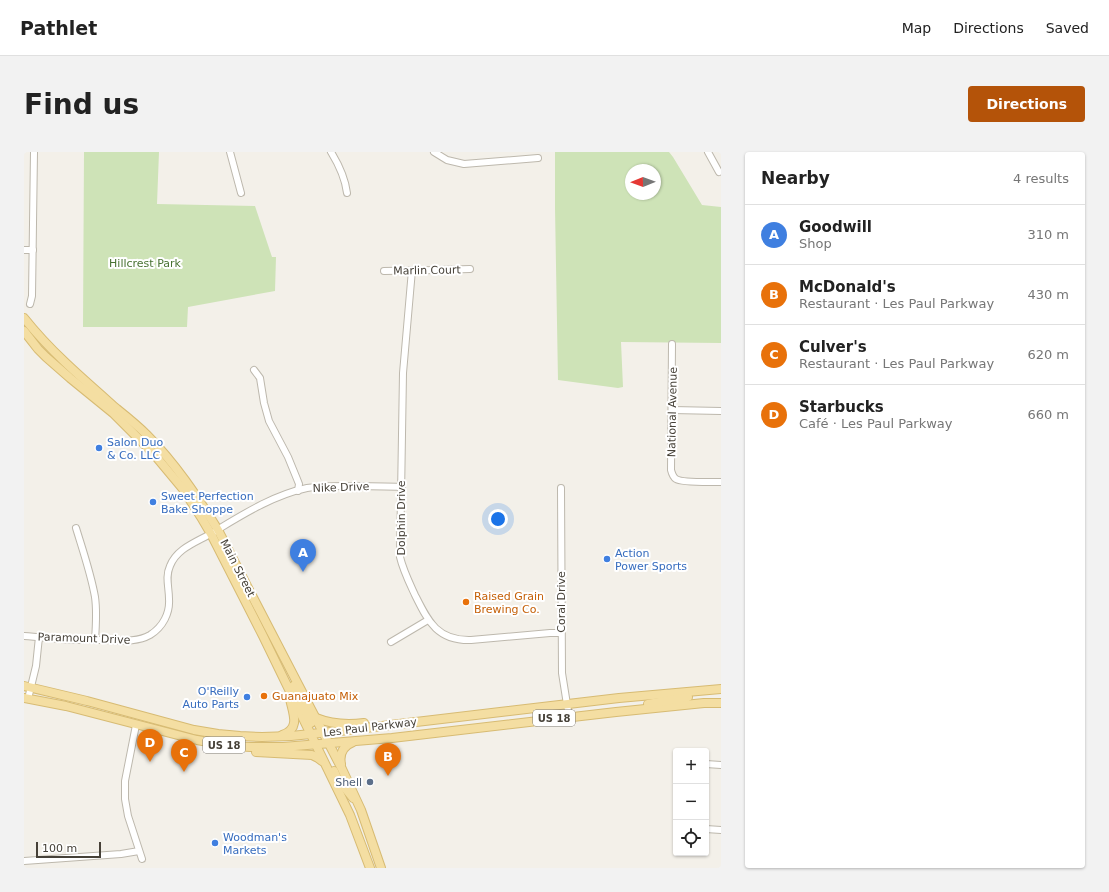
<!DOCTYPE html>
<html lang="en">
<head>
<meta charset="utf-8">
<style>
  :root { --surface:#fff; --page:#f2f2f2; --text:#222; --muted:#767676; --line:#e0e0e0; --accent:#b45309 }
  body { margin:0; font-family:"DejaVu Sans",sans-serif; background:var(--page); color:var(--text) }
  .controls { position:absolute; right:12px; bottom:12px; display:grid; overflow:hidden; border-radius:4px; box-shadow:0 1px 3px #0004 }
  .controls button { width:36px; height:36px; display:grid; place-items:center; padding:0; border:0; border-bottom:1px solid var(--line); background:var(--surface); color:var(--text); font:20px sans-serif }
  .compass { position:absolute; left:601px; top:12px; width:36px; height:36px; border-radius:50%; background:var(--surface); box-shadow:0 1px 3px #0004; rotate:269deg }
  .scale { position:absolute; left:12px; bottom:10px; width:65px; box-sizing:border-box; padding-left:4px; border:2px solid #464138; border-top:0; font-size:11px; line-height:14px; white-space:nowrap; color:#464138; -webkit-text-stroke:3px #fff; paint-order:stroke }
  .you { position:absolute; left:474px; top:367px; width:14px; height:14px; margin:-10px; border:3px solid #fff; border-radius:50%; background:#1a73e8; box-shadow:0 0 0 6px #1a73e833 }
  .badge { display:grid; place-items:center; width:26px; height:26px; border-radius:50%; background:var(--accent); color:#fff; font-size:13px; font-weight:700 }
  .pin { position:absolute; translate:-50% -33px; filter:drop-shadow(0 1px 2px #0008) }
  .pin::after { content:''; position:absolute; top:21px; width:14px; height:12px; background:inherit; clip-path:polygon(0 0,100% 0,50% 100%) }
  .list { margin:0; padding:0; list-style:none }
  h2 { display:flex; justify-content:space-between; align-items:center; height:52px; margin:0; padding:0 16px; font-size:17px }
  h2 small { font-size:13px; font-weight:400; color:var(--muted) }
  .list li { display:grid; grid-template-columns:26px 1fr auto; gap:12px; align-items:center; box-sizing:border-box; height:60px; padding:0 16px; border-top:1px solid var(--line) }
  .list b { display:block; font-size:15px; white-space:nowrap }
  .list p { margin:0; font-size:13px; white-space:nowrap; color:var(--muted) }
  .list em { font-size:13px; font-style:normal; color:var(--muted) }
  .icon { flex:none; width:22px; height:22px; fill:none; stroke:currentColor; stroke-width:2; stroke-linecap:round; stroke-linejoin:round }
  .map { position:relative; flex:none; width:697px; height:716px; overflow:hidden; border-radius:4px }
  header { display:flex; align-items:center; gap:24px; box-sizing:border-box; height:56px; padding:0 20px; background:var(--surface); border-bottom:1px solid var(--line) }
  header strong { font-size:19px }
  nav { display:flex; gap:22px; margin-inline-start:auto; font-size:14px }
  .intro { display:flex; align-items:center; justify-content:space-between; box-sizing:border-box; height:96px; padding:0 24px }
  h1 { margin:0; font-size:28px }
  .button { padding:10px 18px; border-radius:4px; background:var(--accent); color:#fff; font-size:14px; font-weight:700 }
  main { display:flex; gap:24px; padding:0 24px }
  aside { flex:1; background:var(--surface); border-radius:4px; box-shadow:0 1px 3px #0004 }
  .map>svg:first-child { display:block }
  .green { fill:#cee3b7; fill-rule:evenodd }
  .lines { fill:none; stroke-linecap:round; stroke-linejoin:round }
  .minor-casing { stroke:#bdb8ad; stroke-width:8 }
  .major-casing { stroke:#d7bb73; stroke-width:10 }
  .minor { stroke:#fff; stroke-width:6 }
  .major { stroke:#f4dea2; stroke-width:8 }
  .shop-dot { fill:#3f7fe0; stroke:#fff; stroke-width:1.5 }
  .food-dot { fill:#e8710a; stroke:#fff; stroke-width:1.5 }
  .service-dot { fill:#5c6f8a; stroke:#fff; stroke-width:1.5 }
  .labels { text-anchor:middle; stroke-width:4; stroke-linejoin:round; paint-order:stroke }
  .shield { fill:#fff; stroke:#7e7a74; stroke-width:1 }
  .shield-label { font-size:10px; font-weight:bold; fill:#464138 }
  .park-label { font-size:11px; fill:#487232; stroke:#fff }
  .street-label { font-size:11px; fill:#464138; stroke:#fff }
  .shop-label { font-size:11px; fill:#366cbe; stroke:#fff; text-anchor:start }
  .food-label { font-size:11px; fill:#c56008; stroke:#fff; text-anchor:start }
  .service-label { font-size:11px; fill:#4e5e75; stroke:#fff; text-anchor:end }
</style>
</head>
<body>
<header>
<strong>Pathlet</strong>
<nav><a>Map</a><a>Directions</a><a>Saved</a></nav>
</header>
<div class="intro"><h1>Find us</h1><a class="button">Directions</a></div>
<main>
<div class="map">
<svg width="697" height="716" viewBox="0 0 697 716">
  <rect width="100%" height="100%" fill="#f3f0e9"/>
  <g class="green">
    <path d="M 60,0 L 135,0 L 133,52 L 231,54 L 248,105 L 252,105 L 251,139 L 164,155 L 163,175 L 59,175 Z"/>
    <path d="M 531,0 L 645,0 L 649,5 L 678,53 L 697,55 L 697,191 L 597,190 L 599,235 L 594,236 L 534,228 L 531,56 ZM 607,18 L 631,18 L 631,42 L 607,42 Z"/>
  </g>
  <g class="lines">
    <defs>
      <g id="minor">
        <path d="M 206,0 L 217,41"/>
        <path d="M 307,0 C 315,13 321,25 323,41"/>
        <path d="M 410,0 L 423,8 L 440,12 L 514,6"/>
        <path d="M 684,0 L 695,20"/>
        <path d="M 0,98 L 9,98"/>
        <path d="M 388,118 L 379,221 L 376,405 C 379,418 385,430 391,443 C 404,469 413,489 447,488 L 526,481 L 537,481"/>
        <path d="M 360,119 L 414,118 L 446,117"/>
        <path d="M 6,152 L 8,144 L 10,0"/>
        <path d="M 648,192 L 647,318 C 648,322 649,325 652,327 C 658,331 688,330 697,330"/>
        <path d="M 230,218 L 236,226 L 240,251 L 245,269 L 264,305 L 273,327 L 275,332 L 274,339"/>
        <path d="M 648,258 L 697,259"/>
        <path d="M 537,336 L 538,521 L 545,565"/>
        <path d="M 52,376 C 59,399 67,422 71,445 C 73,459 72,474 71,488"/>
        <path d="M 0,484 C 19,485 38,488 58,488 C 65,488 72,488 79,488 C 94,488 112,491 126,483 C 139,475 146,461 145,447 C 145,435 141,425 146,414 C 153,396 173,390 188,381 C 218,363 249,343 283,336 C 295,334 308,334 320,334 C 339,334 358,334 378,335"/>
        <path d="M 367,490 L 404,468"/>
        <path d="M 4,547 L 12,514 L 15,485"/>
        <path d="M 112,573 L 101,629 L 101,647 L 104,664 L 118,707"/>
        <path d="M 682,612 L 697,613"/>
        <path d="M 682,677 L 697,678"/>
        <path d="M 0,709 L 97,702 L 115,699"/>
      </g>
      <g id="major">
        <path d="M 0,166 C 27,200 60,228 93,257 C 103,265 114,274 123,283 C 151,311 173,344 194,378 L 318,617 L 337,658 L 357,716"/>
        <path d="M 0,179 L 14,197 L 22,205 L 46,226 L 89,261 L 129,301 L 159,337 L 177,365 L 187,382 L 239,484 L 326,663 L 346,716"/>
        <path d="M 0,534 L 63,549 L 170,578 L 194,582 L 216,584 L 238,585 L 267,584 L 316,579 L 595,546 L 697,537"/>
        <path d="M 269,534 L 287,571"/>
        <path d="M 0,546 L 42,554 L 173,588 L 207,594 L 227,595 L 259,595 L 368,586 L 592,560 L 680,551 L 697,551"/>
        <path d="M 624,552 L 664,545"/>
        <path d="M 292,566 C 307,572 324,573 340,571"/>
        <path d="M 258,583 C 277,577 269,561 266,547"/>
        <path d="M 232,600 L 288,603 L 294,606 L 298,609"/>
        <path d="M 317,612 C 315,602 319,594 329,590"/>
        <path d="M 310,619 L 313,626 L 329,646"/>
      </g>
    </defs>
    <use href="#minor" class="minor-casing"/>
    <use href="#major" class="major-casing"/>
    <use href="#minor" class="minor"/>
    <use href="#major" class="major"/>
  </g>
  <g class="shop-dot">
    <circle cx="75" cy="296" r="4"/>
    <circle cx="129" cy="350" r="4"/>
    <circle cx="583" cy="407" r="4"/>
    <circle cx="223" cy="545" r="4"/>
    <circle cx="191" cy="691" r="4"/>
  </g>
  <g class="food-dot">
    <circle cx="442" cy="450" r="4"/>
    <circle cx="240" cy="544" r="4"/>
  </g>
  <circle class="service-dot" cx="346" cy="630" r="4"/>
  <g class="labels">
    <g class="shield">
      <rect x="509" y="558" width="42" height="16" rx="3"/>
      <rect x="179" y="585" width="42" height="16" rx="3"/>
    </g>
    <g class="shield-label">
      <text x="530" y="570">US 18</text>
      <text x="200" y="597">US 18</text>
    </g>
    <g class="park-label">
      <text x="121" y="115">Hillcrest Park</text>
    </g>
    <g class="street-label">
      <text transform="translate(403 118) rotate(-1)" y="4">Marlin Court</text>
      <text transform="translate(648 260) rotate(-89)" y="4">National Avenue</text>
      <text transform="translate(317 335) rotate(-2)" y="4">Nike Drive</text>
      <text transform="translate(377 366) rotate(-90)" y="4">Dolphin Drive</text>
      <text transform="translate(214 416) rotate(63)" y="4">Main Street</text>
      <text transform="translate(537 450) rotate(-90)" y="4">Coral Drive</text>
      <text transform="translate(60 486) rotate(2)" y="4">Paramount Drive</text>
      <text transform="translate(346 575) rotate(-7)" y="4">Les Paul Parkway</text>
    </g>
    <g class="shop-label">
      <text x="83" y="294">Salon Duo<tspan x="83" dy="13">&amp; Co. LLC</tspan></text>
      <text x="137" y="348">Sweet Perfection<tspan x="137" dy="13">Bake Shoppe</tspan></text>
      <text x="591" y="405">Action<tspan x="591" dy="13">Power Sports</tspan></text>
      <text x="215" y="543" text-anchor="end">O'Reilly<tspan x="215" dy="13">Auto Parts</tspan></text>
      <text x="199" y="689">Woodman's<tspan x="199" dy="13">Markets</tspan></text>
    </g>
    <g class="food-label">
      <text x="450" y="448">Raised Grain<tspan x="450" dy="13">Brewing Co.</tspan></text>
      <text x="248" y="548">Guanajuato Mix</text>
    </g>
    <g class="service-label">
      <text x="338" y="634">Shell</text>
    </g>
  </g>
</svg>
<div class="controls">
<button>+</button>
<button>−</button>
<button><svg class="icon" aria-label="locate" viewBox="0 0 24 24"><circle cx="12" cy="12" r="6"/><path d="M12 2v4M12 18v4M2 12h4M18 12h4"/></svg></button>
</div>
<svg class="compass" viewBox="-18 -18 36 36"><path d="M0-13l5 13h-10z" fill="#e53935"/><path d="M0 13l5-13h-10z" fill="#767676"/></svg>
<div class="scale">100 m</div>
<div class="you"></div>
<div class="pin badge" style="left:279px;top:420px;background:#3f7fe0">A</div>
<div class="pin badge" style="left:364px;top:624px;background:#e8710a">B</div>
<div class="pin badge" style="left:160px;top:620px;background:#e8710a">C</div>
<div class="pin badge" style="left:126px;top:610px;background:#e8710a">D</div>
</div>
<aside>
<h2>Nearby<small>4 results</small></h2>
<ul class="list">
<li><span class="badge" style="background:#3f7fe0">A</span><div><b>Goodwill</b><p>Shop</p></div><em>310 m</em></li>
<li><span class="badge" style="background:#e8710a">B</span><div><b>McDonald's</b><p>Restaurant · Les Paul Parkway</p></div><em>430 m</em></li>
<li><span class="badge" style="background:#e8710a">C</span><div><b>Culver's</b><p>Restaurant · Les Paul Parkway</p></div><em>620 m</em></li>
<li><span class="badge" style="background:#e8710a">D</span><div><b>Starbucks</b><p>Café · Les Paul Parkway</p></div><em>660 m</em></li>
</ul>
</aside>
</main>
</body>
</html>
